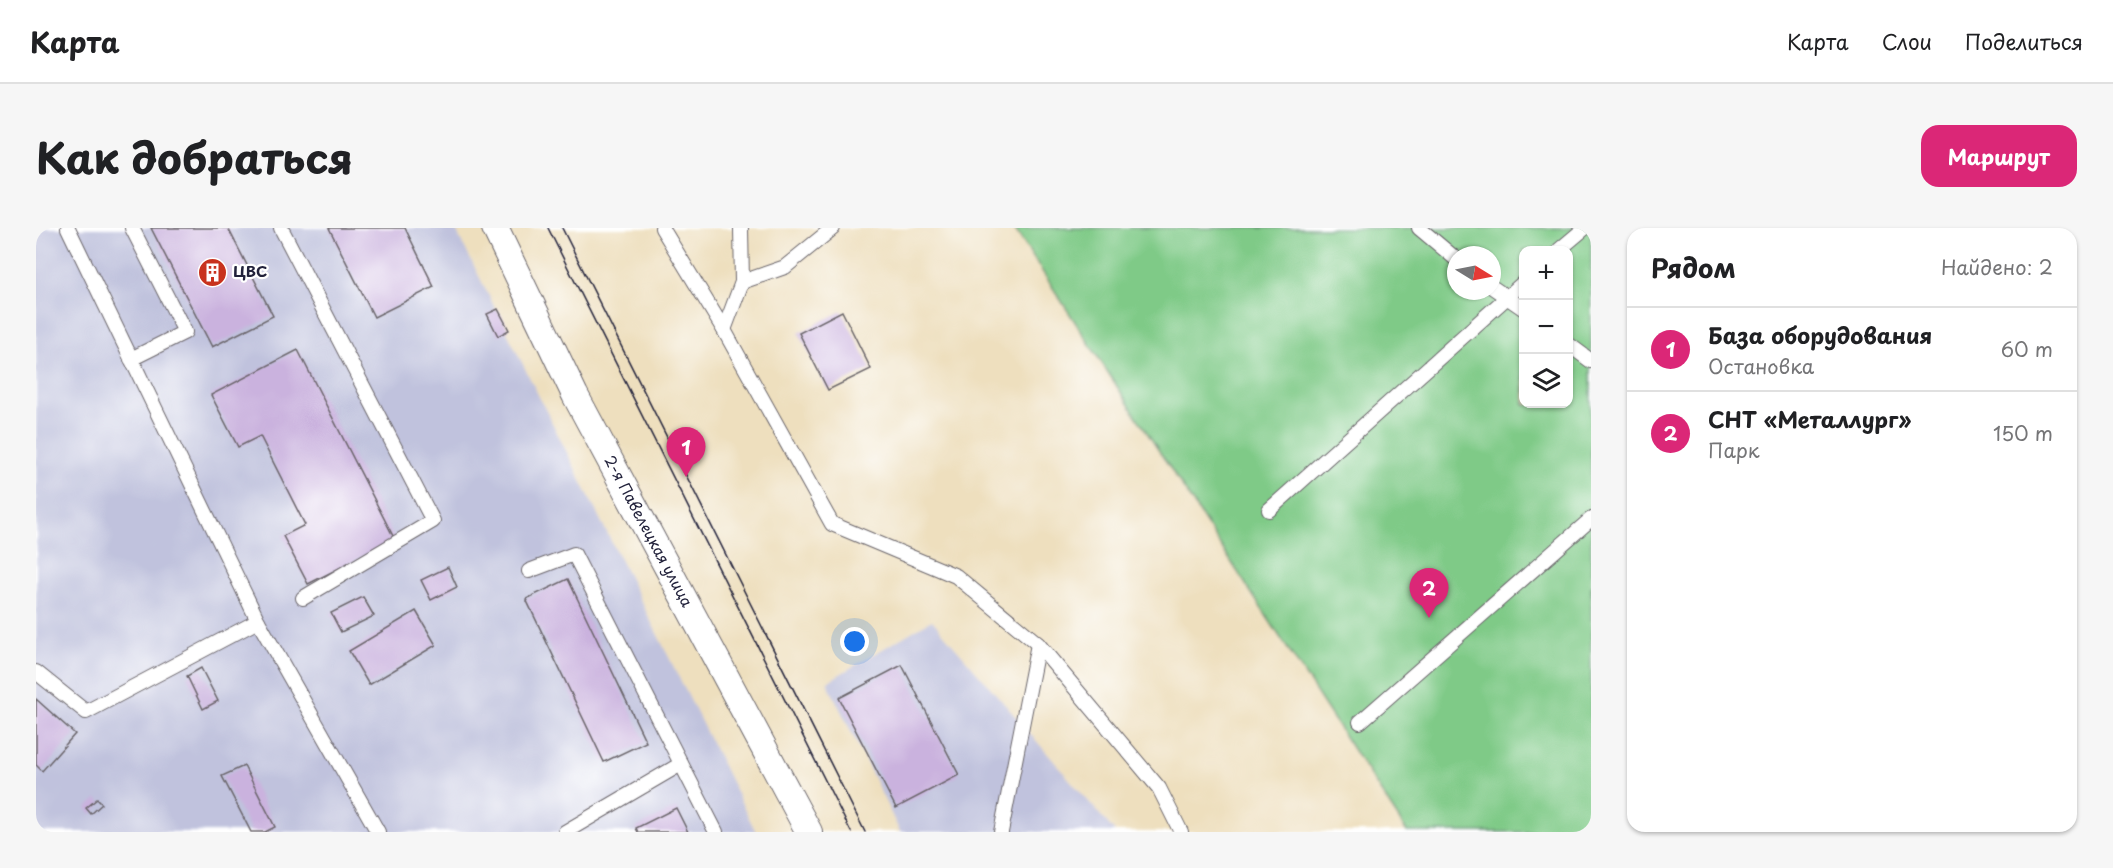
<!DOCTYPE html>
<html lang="ru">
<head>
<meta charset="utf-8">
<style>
  :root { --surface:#fff; --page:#f6f6f6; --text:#202124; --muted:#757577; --line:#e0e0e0; --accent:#db2777 }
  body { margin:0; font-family:"Playpen Sans",sans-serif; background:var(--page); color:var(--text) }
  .controls { position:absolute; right:18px; top:18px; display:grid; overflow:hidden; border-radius:12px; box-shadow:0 2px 4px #0004 }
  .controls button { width:54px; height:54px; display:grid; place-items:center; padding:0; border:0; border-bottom:2px solid var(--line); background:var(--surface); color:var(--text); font:30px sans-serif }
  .compass { position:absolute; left:1411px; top:18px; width:54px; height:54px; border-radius:50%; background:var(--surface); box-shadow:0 2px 4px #0004; rotate:100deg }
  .you { position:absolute; left:819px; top:414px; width:21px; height:21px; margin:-15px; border:4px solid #fff; border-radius:50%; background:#1a73e8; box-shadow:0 0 0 9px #1a73e833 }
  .badge { display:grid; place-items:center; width:39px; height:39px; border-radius:50%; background:var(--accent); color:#fff; font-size:20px; font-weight:700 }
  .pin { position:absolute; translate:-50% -50px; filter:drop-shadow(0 2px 3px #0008) }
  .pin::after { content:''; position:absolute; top:32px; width:21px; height:18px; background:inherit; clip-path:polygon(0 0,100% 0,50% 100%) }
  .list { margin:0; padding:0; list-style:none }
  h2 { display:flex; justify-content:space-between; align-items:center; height:78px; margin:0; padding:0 24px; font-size:26px }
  h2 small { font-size:20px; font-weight:400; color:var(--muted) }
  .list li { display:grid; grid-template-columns:39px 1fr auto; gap:18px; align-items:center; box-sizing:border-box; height:84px; padding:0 24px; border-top:2px solid var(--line) }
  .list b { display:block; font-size:22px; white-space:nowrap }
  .list p { margin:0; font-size:20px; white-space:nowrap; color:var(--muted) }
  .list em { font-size:20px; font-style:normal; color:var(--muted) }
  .icon { flex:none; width:33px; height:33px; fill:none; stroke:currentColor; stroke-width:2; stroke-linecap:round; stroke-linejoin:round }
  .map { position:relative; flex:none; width:1555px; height:604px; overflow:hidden; border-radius:18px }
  header { display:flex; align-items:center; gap:36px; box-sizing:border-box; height:84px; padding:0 30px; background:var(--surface); border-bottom:2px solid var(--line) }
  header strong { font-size:28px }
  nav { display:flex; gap:33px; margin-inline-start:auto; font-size:21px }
  .intro { display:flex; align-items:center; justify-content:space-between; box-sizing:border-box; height:144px; padding:0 36px }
  h1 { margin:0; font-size:42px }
  .button { padding:15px 27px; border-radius:18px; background:var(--accent); color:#fff; font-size:21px; font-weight:700 }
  main { display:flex; gap:36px; padding:0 36px }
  aside { flex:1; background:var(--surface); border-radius:18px; box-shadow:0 2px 4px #0004 }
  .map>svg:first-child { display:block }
  .industrial { fill:#c0c2dd }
  .green { fill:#7fca87; stroke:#507661; stroke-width:1.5; fill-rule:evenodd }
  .building { fill:#cab2de }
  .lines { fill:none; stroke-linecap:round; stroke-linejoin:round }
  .lane-casing { stroke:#696469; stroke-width:16 }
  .street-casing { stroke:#696469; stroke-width:28 }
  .lane { stroke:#fff; stroke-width:14 }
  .street { stroke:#fff; stroke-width:26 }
  .tram { stroke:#22223b; stroke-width:1.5 }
  .labels { text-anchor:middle; stroke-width:4.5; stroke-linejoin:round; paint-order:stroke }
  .poi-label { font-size:15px; font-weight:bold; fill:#22223b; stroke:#fff; text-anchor:start }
  .street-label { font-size:15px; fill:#22223b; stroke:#fff }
</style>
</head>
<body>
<header>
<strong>Карта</strong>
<nav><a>Карта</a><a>Слои</a><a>Поделиться</a></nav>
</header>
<div class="intro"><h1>Как добраться</h1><a class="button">Маршрут</a></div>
<main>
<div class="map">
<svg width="1555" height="604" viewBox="0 0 1555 604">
  <rect width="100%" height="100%" fill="#fff"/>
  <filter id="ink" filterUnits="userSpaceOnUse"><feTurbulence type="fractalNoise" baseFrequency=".0167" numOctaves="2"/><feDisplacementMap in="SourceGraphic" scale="12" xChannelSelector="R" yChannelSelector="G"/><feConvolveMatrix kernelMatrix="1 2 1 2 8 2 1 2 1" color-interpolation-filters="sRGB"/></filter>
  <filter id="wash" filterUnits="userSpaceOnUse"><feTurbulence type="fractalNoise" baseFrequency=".008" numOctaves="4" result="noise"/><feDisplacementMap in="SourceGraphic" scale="24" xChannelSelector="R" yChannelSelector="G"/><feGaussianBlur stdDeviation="1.35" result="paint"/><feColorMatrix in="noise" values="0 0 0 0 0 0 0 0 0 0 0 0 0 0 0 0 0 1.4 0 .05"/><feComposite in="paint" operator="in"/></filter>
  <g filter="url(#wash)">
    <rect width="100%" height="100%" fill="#eedfbe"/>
    <g class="industrial">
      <path d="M 0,0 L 419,0 L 720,604 L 0,604 Z"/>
      <path d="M 896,392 L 1079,604 L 864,604 L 791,454 Z"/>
    </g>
    <path class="green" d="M 978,0 L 1555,0 L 1555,604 L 1371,604 ZM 1488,22 L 1532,22 L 1532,176 L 1488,176 ZM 1420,27 L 1456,27 L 1456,63 L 1420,63 Z"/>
    <g id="blocks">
      <g class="building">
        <path d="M 115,0 L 192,0 L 237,88 L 176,119 Z"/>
        <path d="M 293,0 L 369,0 L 398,59 L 338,89 Z"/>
        <path d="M 462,81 L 473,102 L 462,108 L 451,86 Z"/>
        <path d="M 806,83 L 835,141 L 792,162 L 763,105 Z"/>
        <path d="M 262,122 L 359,312 L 272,356 L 247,308 L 269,297 L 224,208 L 202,219 L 175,167 Z"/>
        <path d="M 412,339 L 421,359 L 395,372 L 385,352 Z"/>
        <path d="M 532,351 L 610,514 L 568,534 L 490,371 Z"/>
        <path d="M 327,369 L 338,388 L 305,404 L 295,385 Z"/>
        <path d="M 380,383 L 400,417 L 333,457 L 313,423 Z"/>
        <path d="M 866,437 L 923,547 L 860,580 L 803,470 Z"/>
        <path d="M 165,440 L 182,473 L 167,481 L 151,448 Z"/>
        <path d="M 0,471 L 39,506 L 6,543 L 0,537 Z"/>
        <path d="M 208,538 L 239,599 L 229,604 L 215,604 L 186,548 Z"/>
        <path d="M 61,571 L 66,576 L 55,586 L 50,580 Z"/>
        <path d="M 640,580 L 652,604 L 602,604 L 600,600 Z"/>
      </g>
    </g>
  </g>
  <g filter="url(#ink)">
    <use href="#blocks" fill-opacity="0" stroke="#696469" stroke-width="1.5"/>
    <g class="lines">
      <defs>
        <g id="lane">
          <path d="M 32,0 L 222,393 L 342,604"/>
          <path d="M 245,0 L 397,293 L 267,370"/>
          <path d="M 626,0 L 688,102 L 796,296 L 920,348 L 1002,416 L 1123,560 L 1145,604"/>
          <path d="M 1383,0 L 1420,31"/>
          <path d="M 1523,22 L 1549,0"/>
          <path d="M 706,54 L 749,39 L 797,0"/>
          <path d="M 1456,59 L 1488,81"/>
          <path d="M 688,102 L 706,54 L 705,0"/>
          <path d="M 1532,116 L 1555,133"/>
          <path d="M 95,131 L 149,104 L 96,0"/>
          <path d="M 1233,282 L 1488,54"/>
          <path d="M 493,343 L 538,326 L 680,604"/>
          <path d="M 0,444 L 50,484 L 222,393"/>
          <path d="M 1324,494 L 1555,291"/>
          <path d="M 529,604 L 645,536"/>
          <path d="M 965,604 L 1002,416"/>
        </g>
        <g id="street">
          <path id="s1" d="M 459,0 L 539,167 L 773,604"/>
        </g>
      </defs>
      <use href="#lane" class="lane-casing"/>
      <use href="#street" class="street-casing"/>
      <use href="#lane" class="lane"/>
      <use href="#street" class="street"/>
      <g class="tram">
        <path d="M 512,0 L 815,604"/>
        <path d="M 526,0 L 829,604"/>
      </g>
    </g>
  </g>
  <defs>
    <symbol id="building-disc" viewBox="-11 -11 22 22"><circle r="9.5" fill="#c8321e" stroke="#fff"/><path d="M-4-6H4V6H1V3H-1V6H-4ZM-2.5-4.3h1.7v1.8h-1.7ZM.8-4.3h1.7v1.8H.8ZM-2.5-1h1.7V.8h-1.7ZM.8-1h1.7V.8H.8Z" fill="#fff"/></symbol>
  </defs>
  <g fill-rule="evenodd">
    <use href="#building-disc" x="160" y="28" width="33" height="33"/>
  </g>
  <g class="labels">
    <g class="poi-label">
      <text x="197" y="49">ЦВС</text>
    </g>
    <g class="street-label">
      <text dy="5" stroke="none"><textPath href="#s1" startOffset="340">2-я Павелецкая улица</textPath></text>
    </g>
  </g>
</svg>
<div class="controls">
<button>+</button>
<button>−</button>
<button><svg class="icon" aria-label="layers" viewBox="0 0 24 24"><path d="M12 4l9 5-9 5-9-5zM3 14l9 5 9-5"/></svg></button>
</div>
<svg class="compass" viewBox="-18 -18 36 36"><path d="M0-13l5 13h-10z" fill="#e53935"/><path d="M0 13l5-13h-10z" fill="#757577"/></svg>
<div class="you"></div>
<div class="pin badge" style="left:650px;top:249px">1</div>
<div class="pin badge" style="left:1393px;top:390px">2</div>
</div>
<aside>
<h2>Рядом<small>Найдено: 2</small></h2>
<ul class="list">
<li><span class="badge">1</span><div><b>База оборудования</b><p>Остановка</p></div><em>60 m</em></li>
<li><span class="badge">2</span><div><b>СНТ «Металлург»</b><p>Парк</p></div><em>150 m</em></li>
</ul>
</aside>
</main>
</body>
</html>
